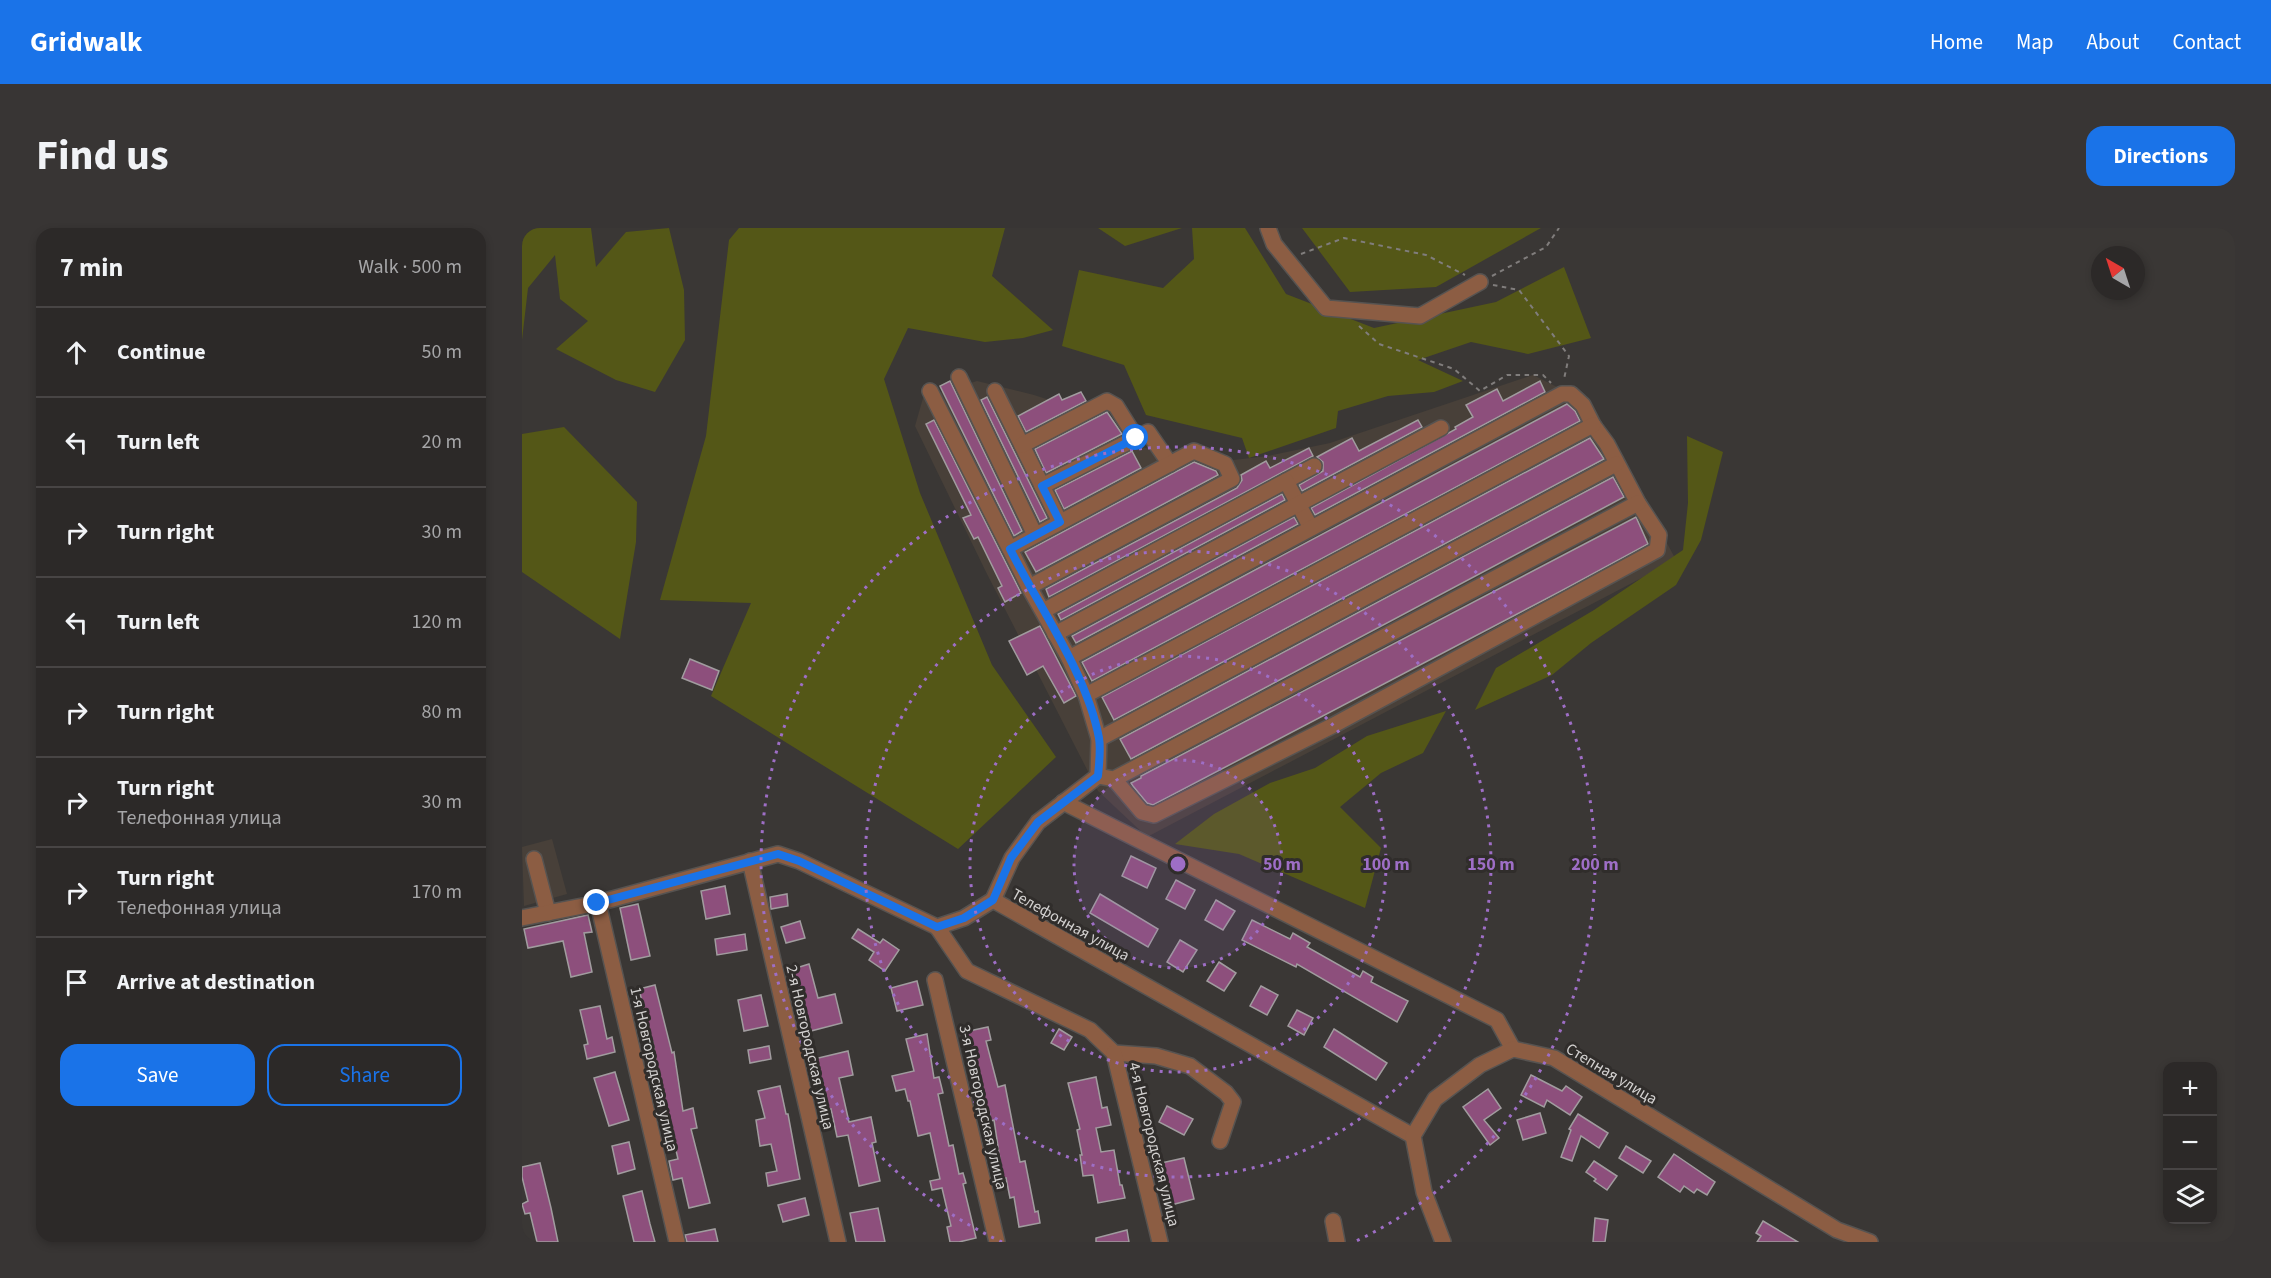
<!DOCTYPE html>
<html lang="en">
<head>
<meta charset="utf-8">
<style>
  :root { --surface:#2c2928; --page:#383534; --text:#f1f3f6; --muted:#a6a6a8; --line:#484545; --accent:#1a73e8 }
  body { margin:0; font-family:"Source Sans 3",sans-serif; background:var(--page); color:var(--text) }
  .controls { position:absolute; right:18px; bottom:18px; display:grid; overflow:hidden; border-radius:12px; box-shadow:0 3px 9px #0003 }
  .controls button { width:54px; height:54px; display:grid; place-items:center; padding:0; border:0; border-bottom:2px solid var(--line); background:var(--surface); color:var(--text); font:30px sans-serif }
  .compass { position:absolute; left:1569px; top:18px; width:54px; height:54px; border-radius:50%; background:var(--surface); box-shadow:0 3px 9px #0003; rotate:321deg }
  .stop { position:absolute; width:18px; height:18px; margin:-14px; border:4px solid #1a73e8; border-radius:50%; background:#fff }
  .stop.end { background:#1a73e8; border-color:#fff; box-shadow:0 2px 6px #0008 }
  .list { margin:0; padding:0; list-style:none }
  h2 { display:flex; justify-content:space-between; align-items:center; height:78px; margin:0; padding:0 24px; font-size:26px }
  h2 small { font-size:20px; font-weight:400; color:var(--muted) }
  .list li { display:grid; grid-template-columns:39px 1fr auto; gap:18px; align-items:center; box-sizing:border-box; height:90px; padding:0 24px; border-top:2px solid var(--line) }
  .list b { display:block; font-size:22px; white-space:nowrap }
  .list p { margin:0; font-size:20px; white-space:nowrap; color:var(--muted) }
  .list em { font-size:20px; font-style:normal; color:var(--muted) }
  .actions { display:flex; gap:12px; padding:18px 24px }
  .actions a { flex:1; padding:14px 0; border:2px solid var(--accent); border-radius:18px; text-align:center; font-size:21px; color:var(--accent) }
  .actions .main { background:var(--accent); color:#fff }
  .icon { flex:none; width:33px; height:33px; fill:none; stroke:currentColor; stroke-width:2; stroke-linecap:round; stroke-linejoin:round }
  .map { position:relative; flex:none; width:1713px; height:1014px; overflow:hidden; border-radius:18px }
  header { display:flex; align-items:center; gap:36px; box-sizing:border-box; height:84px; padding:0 30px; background:var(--accent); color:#fff }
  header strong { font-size:28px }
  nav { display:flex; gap:33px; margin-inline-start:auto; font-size:21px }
  .intro { display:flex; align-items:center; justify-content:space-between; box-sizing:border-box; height:144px; padding:0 36px }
  h1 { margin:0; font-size:42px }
  .button { padding:15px 27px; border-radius:18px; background:var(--accent); color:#fff; font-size:21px; font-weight:700 }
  main { display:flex; gap:36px; padding:0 36px }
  aside { flex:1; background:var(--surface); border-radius:18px; box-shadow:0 3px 9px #0003 }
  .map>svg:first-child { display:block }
  .built { fill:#484039 }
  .green { fill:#545717 }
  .building { fill:#8d4f7c; stroke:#a19c9f; stroke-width:1.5 }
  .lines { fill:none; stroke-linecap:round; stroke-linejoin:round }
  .minor-casing { stroke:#565351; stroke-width:18 }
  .path { stroke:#807d7c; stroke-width:2; stroke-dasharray:4.5 4.5; stroke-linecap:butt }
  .minor { stroke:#8c5d43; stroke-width:15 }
  .route { stroke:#1a73e8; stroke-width:8 }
  .ring { fill:none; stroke:#9e6ec6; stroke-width:3; stroke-dasharray:3 6 }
  .labels { text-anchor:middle; stroke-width:6; stroke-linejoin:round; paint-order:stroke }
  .street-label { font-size:16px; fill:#d3d1d0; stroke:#302d2b }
  .centre { fill:#9e6ec6; stroke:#302d2b; stroke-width:3 }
  .ring-label { font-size:18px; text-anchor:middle; font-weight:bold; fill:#9e6ec6; stroke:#302d2b; stroke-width:6; stroke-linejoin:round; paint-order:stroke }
</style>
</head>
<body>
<header>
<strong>Gridwalk</strong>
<nav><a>Home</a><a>Map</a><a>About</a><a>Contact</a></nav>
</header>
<div class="intro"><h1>Find us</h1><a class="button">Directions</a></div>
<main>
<aside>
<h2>7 min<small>Walk · 500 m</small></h2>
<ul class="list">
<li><svg class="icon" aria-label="ahead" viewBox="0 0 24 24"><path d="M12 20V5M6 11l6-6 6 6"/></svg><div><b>Continue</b></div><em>50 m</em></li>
<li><svg class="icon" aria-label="left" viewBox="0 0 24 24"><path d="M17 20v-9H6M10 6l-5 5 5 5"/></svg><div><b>Turn left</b></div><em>20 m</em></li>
<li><svg class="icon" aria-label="right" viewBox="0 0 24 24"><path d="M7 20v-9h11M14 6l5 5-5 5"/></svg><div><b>Turn right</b></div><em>30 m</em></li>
<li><svg class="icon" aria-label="left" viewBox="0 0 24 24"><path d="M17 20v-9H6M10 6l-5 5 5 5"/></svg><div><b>Turn left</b></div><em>120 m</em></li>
<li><svg class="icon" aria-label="right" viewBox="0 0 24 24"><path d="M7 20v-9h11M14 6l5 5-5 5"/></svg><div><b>Turn right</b></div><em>80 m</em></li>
<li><svg class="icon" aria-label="right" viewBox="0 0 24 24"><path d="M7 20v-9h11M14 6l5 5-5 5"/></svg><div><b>Turn right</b><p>Телефонная улица</p></div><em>30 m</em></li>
<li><svg class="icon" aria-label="right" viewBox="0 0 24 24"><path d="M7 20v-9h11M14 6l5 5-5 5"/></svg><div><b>Turn right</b><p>Телефонная улица</p></div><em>170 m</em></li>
<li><svg class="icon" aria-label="arrive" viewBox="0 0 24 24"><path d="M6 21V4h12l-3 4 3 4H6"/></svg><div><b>Arrive at destination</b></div></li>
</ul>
<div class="actions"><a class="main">Save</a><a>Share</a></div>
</aside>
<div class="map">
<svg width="1713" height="1014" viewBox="0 0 1713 1014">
  <rect width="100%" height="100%" fill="#3a3735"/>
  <g class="built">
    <path d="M 1011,147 L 1071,177 L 1154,332 L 625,609 L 576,563 L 464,344 L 393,198 L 401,170 L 455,153 L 512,167 L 567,185 L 619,219 L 666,229 L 703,233 L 746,228 L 808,215 Z"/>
    <path d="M 30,611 L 45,666 L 2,678 L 0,619 Z"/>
  </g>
  <g class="green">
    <path d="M 0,0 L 69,0 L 74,39 L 104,4 L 147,0 L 162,62 L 163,112 L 133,164 L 94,152 L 34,121 L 66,93 L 38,71 L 33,27 L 6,60 L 0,112 Z"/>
    <path d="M 217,0 L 483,0 L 470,48 L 531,102 L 501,110 L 463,114 L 386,100 L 362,151 L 398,265 L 470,437 L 534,529 L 436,621 L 189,468 L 229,375 L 138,372 L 184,208 L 207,12 Z"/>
    <path d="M 576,0 L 660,0 L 603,18 Z"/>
    <path d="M 670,0 L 723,0 L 764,66 L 852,100 L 974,74 L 1042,39 L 1069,110 L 1006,126 L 949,114 L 896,132 L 941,153 L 912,164 L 866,168 L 816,183 L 814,200 L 727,230 L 720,210 L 624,187 L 602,137 L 540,118 L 557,42 L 641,60 L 672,31 Z"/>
    <path d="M 780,0 L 1019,0 L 914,59 L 828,64 Z"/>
    <path d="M 42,199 L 115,274 L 114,314 L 98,411 L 0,344 L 0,206 Z"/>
    <path d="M 1165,208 L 1201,224 L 1179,312 L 1154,357 L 1069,415 L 1030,447 L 953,482 L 974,440 L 1072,382 L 1161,322 L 1166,275 Z"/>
    <path d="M 924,483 L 901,525 L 859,545 L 818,579 L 859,620 L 843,680 L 717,626 L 653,616 L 692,586 L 748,555 L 793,540 L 845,508 Z"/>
  </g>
  <g class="building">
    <path d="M 428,153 L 500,303 L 492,308 L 418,158 Z"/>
    <path d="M 1018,153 L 1023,164 L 793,287 L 789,280 L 934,201 L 933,199 L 951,189 L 944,177 L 975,161 L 981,173 Z"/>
    <path d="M 559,164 L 564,173 L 504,204 L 496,188 L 537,166 L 540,172 Z"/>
    <path d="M 465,169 L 525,290 L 518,294 L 459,172 Z"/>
    <path d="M 1045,176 L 1053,183 L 1058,193 L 570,453 L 560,434 Z"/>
    <path d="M 585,184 L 600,206 L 524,245 L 513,221 Z"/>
    <path d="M 412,192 L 499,365 L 483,374 L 476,360 L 480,358 L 456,309 L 452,311 L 441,290 L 449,287 L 404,196 Z"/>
    <path d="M 896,192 L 900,199 L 780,263 L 777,257 L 801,243 L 801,234 L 795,229 L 830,210 L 837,223 Z"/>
    <path d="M 1068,210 L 1082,231 L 592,492 L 580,469 Z"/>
    <path d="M 787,220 L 791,228 L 527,369 L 524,361 L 715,260 L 720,252 L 719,247 L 744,233 L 748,240 Z"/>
    <path d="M 610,223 L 619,240 L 542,281 L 533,262 Z"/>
    <path d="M 672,234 L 694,243 L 696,247 L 514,344 L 503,324 Z"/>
    <path d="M 1091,249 L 1102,269 L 609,531 L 598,511 Z"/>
    <path d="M 760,266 L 763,272 L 539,392 L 536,386 Z"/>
    <path d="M 772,289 L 776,296 L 554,415 L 550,408 Z"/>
    <path d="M 1114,289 L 1126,316 L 1041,362 L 631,577 L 625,575 L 611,558 L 609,555 L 619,550 L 619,548 Z"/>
    <path d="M 518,398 L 554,468 L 542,475 L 521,438 L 505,447 L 487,413 Z"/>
    <path d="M 168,431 L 197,443 L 190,462 L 160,450 Z"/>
    <path d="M 609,628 L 634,640 L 625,660 L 600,648 Z"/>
    <path d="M 654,652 L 673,662 L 663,681 L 644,671 Z"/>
    <path d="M 203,658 L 208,686 L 184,691 L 179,663 Z"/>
    <path d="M 265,666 L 266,678 L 249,681 L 248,669 Z"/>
    <path d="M 578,666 L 636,701 L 626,719 L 568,685 Z"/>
    <path d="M 694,672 L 713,683 L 701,702 L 683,692 Z"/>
    <path d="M 116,676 L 128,728 L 109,732 L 98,680 Z"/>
    <path d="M 66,687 L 70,704 L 62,705 L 70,744 L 49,749 L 41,713 L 6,720 L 2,701 Z"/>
    <path d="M 730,692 L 768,711 L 771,705 L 788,715 L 785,719 L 838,749 L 841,743 L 851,749 L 849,754 L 886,773 L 875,794 L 775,736 L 774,739 L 720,712 Z"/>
    <path d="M 278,693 L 283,710 L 264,715 L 259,699 Z"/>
    <path d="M 336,701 L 358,715 L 361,711 L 377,722 L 363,743 L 347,732 L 352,724 L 330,710 Z"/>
    <path d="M 223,706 L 225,722 L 195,727 L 193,711 Z"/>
    <path d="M 658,712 L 675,722 L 661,744 L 645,734 Z"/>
    <path d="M 697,734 L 714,745 L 702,763 L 685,753 Z"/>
    <path d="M 287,736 L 296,770 L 313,766 L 320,795 L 285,804 L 271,741 Z"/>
    <path d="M 395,753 L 401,777 L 375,783 L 369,760 Z"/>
    <path d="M 133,757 L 150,825 L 152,824 L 161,883 L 171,880 L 175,900 L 169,901 L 188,975 L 167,980 L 160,950 L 151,952 L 147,933 L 156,931 L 150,905 L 145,906 L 141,887 L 143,887 L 131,814 L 122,817 L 120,805 L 127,803 L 117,761 Z"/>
    <path d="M 739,758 L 756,767 L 745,787 L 728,778 Z"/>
    <path d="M 239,767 L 246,798 L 222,803 L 216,772 Z"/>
    <path d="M 78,778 L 85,811 L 90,809 L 93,824 L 65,831 L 62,817 L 66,816 L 58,782 Z"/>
    <path d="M 775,782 L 791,790 L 782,807 L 766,798 Z"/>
    <path d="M 466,799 L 469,812 L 464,813 L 476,859 L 483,857 L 498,934 L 503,933 L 513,984 L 516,983 L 518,995 L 497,999 L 492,969 L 488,970 L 484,950 L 474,952 L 472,939 L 479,938 L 472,892 L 469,893 L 466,880 L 461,881 L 457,863 L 461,862 L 448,817 L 445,818 L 442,804 Z"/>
    <path d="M 537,801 L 550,809 L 542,822 L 529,815 Z"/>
    <path d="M 812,801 L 865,835 L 854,852 L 802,819 Z"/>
    <path d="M 405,806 L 412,850 L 417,849 L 421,865 L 416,866 L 427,918 L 431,917 L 437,946 L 441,945 L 444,955 L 441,956 L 454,1010 L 437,1014 L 428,1014 L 425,999 L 429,998 L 420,960 L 410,962 L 408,953 L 418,951 L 408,905 L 396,908 L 388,873 L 386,873 L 383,861 L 374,863 L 370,848 L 392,843 L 384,811 Z"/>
    <path d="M 247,818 L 249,831 L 228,835 L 226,822 Z"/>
    <path d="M 326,823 L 331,847 L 317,850 L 327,894 L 349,889 L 354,914 L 350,915 L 358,953 L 337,958 L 326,907 L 315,909 L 309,881 L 305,882 L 292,831 Z"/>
    <path d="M 93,844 L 107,892 L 87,898 L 72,850 Z"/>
    <path d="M 1009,847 L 1040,863 L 1044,858 L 1060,869 L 1048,887 L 1025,872 L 1022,879 L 999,867 Z"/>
    <path d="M 574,849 L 580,880 L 585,879 L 589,897 L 574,900 L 579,924 L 592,922 L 598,957 L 600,957 L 603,970 L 576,975 L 571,947 L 561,948 L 558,927 L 560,927 L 555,902 L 558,901 L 546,855 Z"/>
    <path d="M 258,858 L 264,886 L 266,886 L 278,951 L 246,958 L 244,945 L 255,943 L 249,916 L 238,918 L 234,892 L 243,890 L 236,863 Z"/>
    <path d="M 966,861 L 979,880 L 962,892 L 977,910 L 968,917 L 941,879 Z"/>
    <path d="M 645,878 L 671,891 L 662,907 L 637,894 Z"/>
    <path d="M 1018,885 L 1024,905 L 1001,912 L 995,892 Z"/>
    <path d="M 1056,886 L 1086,905 L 1077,920 L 1059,908 L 1050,933 L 1039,929 L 1049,902 L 1047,901 Z"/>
    <path d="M 107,914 L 113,941 L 96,946 L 90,918 Z"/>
    <path d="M 1104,918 L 1129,933 L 1121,945 L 1097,930 Z"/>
    <path d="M 1152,926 L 1193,954 L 1185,967 L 1175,961 L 1172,965 L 1162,958 L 1158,964 L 1136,949 Z"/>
    <path d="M 662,930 L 672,971 L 649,977 L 639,935 Z"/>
    <path d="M 1072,933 L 1095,948 L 1085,962 L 1072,953 L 1074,951 L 1064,944 Z"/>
    <path d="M 18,935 L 29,980 L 36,1014 L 15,1014 L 8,985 L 3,986 L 0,976 L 6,973 L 0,949 L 0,939 Z"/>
    <path d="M 120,963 L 128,996 L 133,1014 L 112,1014 L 101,968 Z"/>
    <path d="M 283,970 L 287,987 L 261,994 L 256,977 Z"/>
    <path d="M 356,980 L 363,1014 L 334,1014 L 328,985 Z"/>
    <path d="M 1073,990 L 1086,992 L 1083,1014 L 1071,1014 Z"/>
    <path d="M 1241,993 L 1276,1014 L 1235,1014 L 1239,1008 L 1234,1005 Z"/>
    <path d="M 193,1001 L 196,1014 L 165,1014 L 163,1007 Z"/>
    <path d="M 605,1002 L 607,1014 L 574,1014 L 574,1010 Z"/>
  </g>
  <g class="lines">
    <defs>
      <g id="minor">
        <path d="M 746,0 L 752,16 L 804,80 L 898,88 L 958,54"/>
        <path d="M 437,149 L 513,307"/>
        <path d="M 408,163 L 507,359 L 547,430 L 564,467 L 577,511 L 576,548 L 516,594 L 490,630 L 471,672"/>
        <path d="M 473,163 L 538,294"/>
        <path d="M 500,217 L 585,173 L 594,178 L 614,210"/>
        <path d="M 764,253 L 792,238"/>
        <path d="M 520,258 L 626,204 L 648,236"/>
        <path d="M 488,321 L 672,223 L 703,236 L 710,251 L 507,359"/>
        <path d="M 521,383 L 764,253 L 789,300"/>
        <path d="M 533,406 L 919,200"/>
        <path d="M 547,430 L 1040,166 L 1049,166 L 1061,177 L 1071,197 L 1085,216 L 1116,275 L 1137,307 L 1135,322 L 810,498 L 632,587 L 620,584 L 592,551"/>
        <path d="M 564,467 L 1071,197"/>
        <path d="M 577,511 L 1094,236"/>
        <path d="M 576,548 L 592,551 L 1116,275"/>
        <path d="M 541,574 L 975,792 L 991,821"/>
        <path d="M 12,631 L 26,685"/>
        <path d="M 228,633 L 316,1014"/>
        <path d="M 471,672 L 891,908"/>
        <path d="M 76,675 L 155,1014"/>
        <path d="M 0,690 L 76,675 L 256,626 L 277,633 L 415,699 L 442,690 L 471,672"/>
        <path d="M 415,699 L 445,743 L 568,802 L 592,825 L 634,828 L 668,838 L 704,865 L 711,874 L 698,913"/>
        <path d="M 413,752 L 475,1014"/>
        <path d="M 592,825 L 638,1014"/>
        <path d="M 811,993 L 815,1014"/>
        <path d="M 921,1014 L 902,964 L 891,908 L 913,871 L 958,837 L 991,821 L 1032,830 L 1315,1002 L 1348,1014"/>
      </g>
    </defs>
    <use href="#minor" class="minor-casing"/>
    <g class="path">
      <path d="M 779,26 L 822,10 L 904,27 L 943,47"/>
      <path d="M 970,48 L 1024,19 L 1037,0"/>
      <path d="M 971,57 L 997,62 L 1047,128 L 1042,151"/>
      <path d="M 837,98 L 857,116 L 932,141 L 958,163 L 985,147 L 1021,147 L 1029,155"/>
    </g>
    <use href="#minor" class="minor"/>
  </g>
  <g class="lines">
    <path class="route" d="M 75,675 L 256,626 L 277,633 L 415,699 L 442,690 L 471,672 L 489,630 L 516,594 L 576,548 C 577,536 579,522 577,510 C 565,446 517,379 488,321 L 538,294 L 520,258 L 614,210"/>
  </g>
  <circle cx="656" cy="636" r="104" fill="#9e6ec6" fill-opacity=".12"/>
  <g class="ring">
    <circle cx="656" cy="636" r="104"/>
    <circle cx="656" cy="636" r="208"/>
    <circle cx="656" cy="636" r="313"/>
    <path d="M480 1014A417 417 0 1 1 832 1014"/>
  </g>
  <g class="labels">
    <g class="street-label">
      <text transform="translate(549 696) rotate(29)" y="6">Телефонная улица</text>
      <text transform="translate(289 819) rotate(77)" y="6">2-я Новгородская улица</text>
      <text transform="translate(133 841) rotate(77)" y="6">1-я Новгородская улица</text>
      <text transform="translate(1090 845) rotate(31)" y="6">Степная улица</text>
      <text transform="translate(462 879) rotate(77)" y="6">3-я Новгородская улица</text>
      <text transform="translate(633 916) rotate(76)" y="6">4-я Новгородская улица</text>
    </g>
  </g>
  <circle cx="656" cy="636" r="9" class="centre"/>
  <g class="ring-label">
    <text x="760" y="642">50 m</text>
    <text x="864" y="642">100 m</text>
    <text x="969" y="642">150 m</text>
    <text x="1073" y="642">200 m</text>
  </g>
</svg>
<div class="controls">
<button>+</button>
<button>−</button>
<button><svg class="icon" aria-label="layers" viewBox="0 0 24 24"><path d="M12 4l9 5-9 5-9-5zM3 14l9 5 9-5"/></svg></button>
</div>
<svg class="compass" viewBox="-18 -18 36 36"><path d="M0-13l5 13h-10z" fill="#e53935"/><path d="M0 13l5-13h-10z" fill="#a6a6a8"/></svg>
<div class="stop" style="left:614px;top:210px"></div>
<div class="stop end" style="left:75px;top:675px"></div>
</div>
</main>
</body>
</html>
